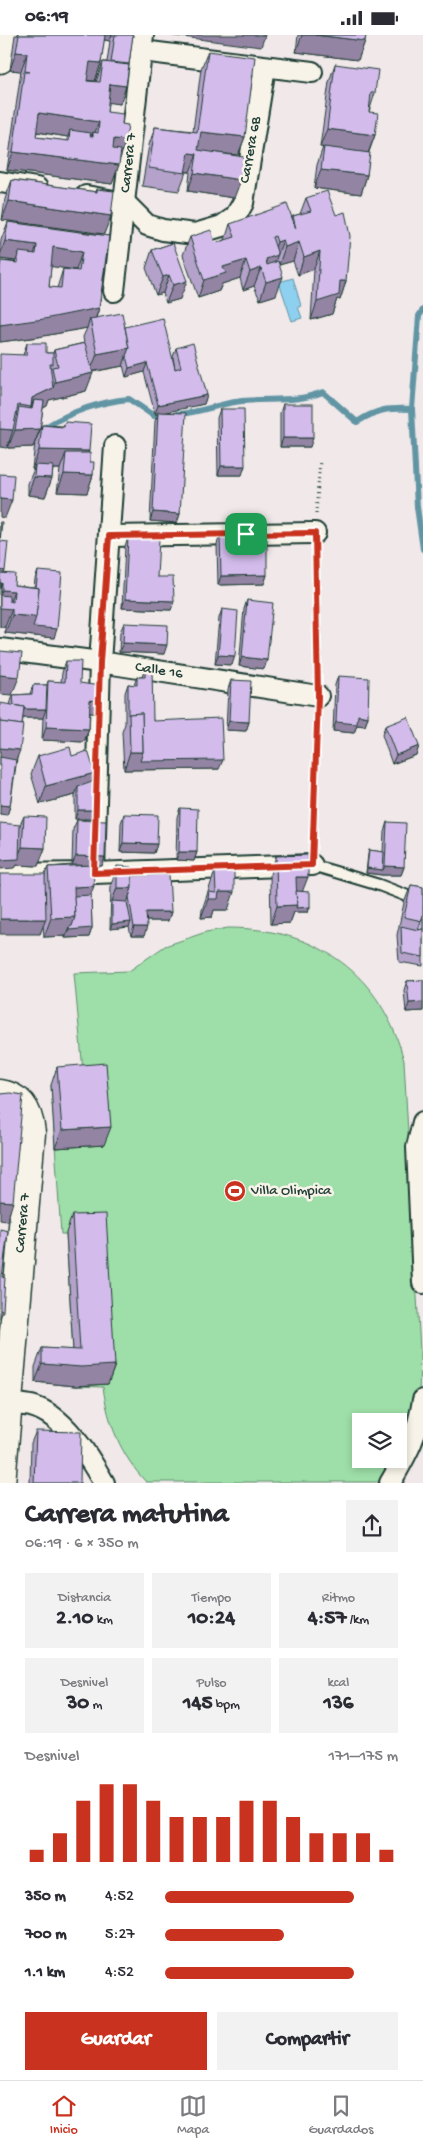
<!DOCTYPE html>
<html lang="es">
<meta charset="utf-8">
<style>
body{margin:0;font-family:"Gochi Hand",sans-serif;background:#f2f2f3;color:#2b2b33;height:100vh;display:flex;flex-direction:column;font-size:19px;white-space:nowrap}
*{box-sizing:border-box;margin:0}
p{font-size:16px;color:#7c7c81}
.icon{flex:none;width:28px;height:28px;fill:none;stroke:currentColor;stroke-width:2;stroke-linecap:round;stroke-linejoin:round}
.map{position:relative;height:1448px;overflow:hidden}
.details{display:flex;flex-direction:column;background:#fff;flex:1}
.details>*{flex:none}
.controls{position:absolute;left:352px;top:1378px;display:grid;gap:10px}
.controls a{display:grid;place-items:center;width:55px;height:55px;border-radius:0px;background:#fff;box-shadow:0 2px 8px #0003;font-size:25px}
.pin{position:absolute;display:grid;place-items:center;width:42px;height:42px;color:#fff;margin:-21px;border-radius:10px;box-shadow:0 2px 8px #0006}
.round{display:grid;place-items:center;flex:none;width:52px;height:52px;border-radius:0px;background:#f2f2f3}
.overview{display:flex;align-items:center;justify-content:space-between;height:85px;padding:0 25px}
h1{font-size:28px;font-weight:700;line-height:38px}
.metrics{display:grid;grid-template-columns:repeat(3,1fr);gap:8px;height:85px;padding:5px 25px}
.metrics div{display:grid;align-content:center;border-radius:0px;background:#f2f2f3;text-align:center}
.metrics b{font-size:21px;font-weight:700}
.metrics small{font-size:14px;font-weight:400}
.metrics p{font-size:14px}
.chart{height:140px;padding:10px 25px}
.chart p{display:flex;justify-content:space-between}
.chart svg{width:100%;height:90px;margin-top:5px;stroke:#c8321e;stroke-width:6}
.cta{display:flex;gap:10px;margin-top:auto;padding:10px 25px}
.cta a{flex:1;height:58px;border-radius:0px;background:#c8321e;color:#fff;font-size:20px;font-weight:700;line-height:58px;text-align:center}
.cta a+a{background:#f2f2f3;color:#2b2b33}
ul{padding:0 25px;list-style:none;font-size:16px}
li{display:grid;grid-template-columns:80px 60px 1fr;align-items:center;height:38px}
li i{height:12px;border-radius:6px;background:#c8321e}
.status{display:flex;justify-content:space-between;align-items:center;height:35px;padding:0 25px;background:#fff;direction:ltr}
.status svg{height:14px;fill:currentColor}
.menu{display:flex;justify-content:space-around;align-items:center;height:70px;border-top:1px solid #e1e1e2;background:#fff;font-size:14px;color:#7c7c81}
.menu a{display:grid;justify-items:center;gap:2px}
.menu .active{color:#c8321e}
.map>svg:first-child{display:block}
</style>
<div class="status"><b>06:19</b><svg viewBox="0 0 49 12"><path d="M0 12V9h3v3zM5 12V6h3v6zM10 12V3h3v9zM15 12V0h3v12zM26 1h20v11H26zM47 4h2v5h-2z"/></svg></div>
<div class="map">
<svg width="423" height="1448" viewBox="0 0 423 1448">
<rect width="100%" height="100%" fill="#f0e8e9"/>
<filter id="ink" filterUnits="userSpaceOnUse"><feTurbulence type="fractalNoise" baseFrequency=".02" numOctaves="2"/><feDisplacementMap in="SourceGraphic" scale="10" xChannelSelector="R" yChannelSelector="G"/><feConvolveMatrix kernelMatrix="1 2 1 2 8 2 1 2 1" color-interpolation-filters="sRGB"/></filter>
<g filter="url(#ink)">
<path fill="#9edea8" stroke="#5e8e6e" d="M228 893C317 893 382 939 404 1026L420 1315 419 1365 399 1419V1386H361V1424H396L378 1447H146C121 1420 108 1389 103 1352L75 1351 66 1199H61L51 1050 84 1047 74 938 129 936 165 911 206 897Z"/>
<path fill="#8ed0ef" stroke="#6295a4" d="M293 243 301 271 298 272 302 283 292 286 279 247Z"/>
<g fill="none" stroke-linecap="round" stroke-linejoin="round">
<g stroke="#6295a4" stroke-width="6">
<path d="M423 275 419 281 412 374 417 472 423 514"/>
<path d="M177 379C200 378 220 368 242 366 272 363 294 368 323 357L357 387C378 374 387 373 412 374"/>
<path d="M47 391C73 376 99 367 129 364L154 381 165 380"/>
</g>
<g stroke="#1f3d34" stroke-width="14">
<path id="lane" d="M312 830 379 850 423 867"/>
</g>
<g stroke="#1f3d34" stroke-width="24">
<g id="street">
<path d="M142 16 312 37"/>
<path d="M0 147 37 153"/>
<path d="M86 161 125 168 147 190 163 195 195 199 222 191 235 182 243 168 265 32"/>
<path d="M114 256 143 0"/>
<path d="M109 501 315 498"/>
<path d="M0 614 100 627 318 661"/>
<path d="M94 838 100 627 115 411"/>
<path d="M0 839 94 838 312 830"/>
<path d="M423 1087 417 1112 423 1248"/>
<path d="M0 1368C10 1369 21 1369 31 1371 63 1379 88 1420 104 1448"/>
<path d="M390 1448C407 1419 418 1399 423 1365"/>
</g>
</g>
<g stroke="#1f3d34" stroke-width="31">
<g id="secondary">
<path d="M0 24 3 0"/>
<path d="M0 1059C22 1062 29 1078 31 1098L1 1448"/>
</g>
</g>
<g stroke="#1f3d34" stroke-width="3" stroke-dasharray="1 4" stroke-linecap="butt">
<path d="M316 479 320 425"/>
<path d="M315 517 317 641"/>
<path d="M313 811 317 680"/>
</g>
<use href="#lane" stroke="#f7f3e8" stroke-width="10"/>
<use href="#street" stroke="#f7f3e8" stroke-width="20"/>
<use href="#secondary" stroke="#f7f3e8" stroke-width="28"/>
</g>
<g fill="#b5a2ca" stroke="#1f3d34" fill-rule="evenodd">
<path d="M15 0H133L120 69 108 67 107 77 122 89 126 105 120 123 112 149 7 135 21 36 10 35ZM104 5 110 6 107 27H103L96 47 95 46 101 28ZM37 97 68 102 66 106 36 102Z"/>
<path d="M298 0H366L365 6 358 25 296 17Z"/>
<path d="M208 16 245 102 238 120 219 118 234 163 188 156 190 137H186L179 156 142 151 149 110 155 92 193 96 201 34Z"/>
<path d="M335 29 375 58 369 77 375 100 369 117 367 140 361 159 314 153 317 130 323 112H320L329 47Z"/>
<path d="M12 145 96 157 97 154 104 199 2 185 5 164Z"/>
<path d="M306 163 346 246 340 265 337 264 332 279 311 285 314 234 298 240 293 226 279 230 276 260 260 265 254 251 243 255 240 243 222 249 219 256 198 263 183 220 190 202 215 208 225 205 230 189 292 183 293 181 300 179Z"/>
<path d="M8 187 109 201 99 273 96 283 125 292 175 334 173 322 176 313 207 360 204 369 165 377 180 479 177 488 150 486 155 386 158 379H155L144 337 126 342 123 330V331L92 337 86 356 49 365 47 371 43 373 40 394 33 412 8 413 10 405 7 413 23 320 27 308 46 318H53L54 315 84 308 83 302 87 293 38 302 0 307V229L1 226 15 227 16 226 0 224V214L1 205ZM51 231 76 235H75L63 234 57 253 49 252Z"/>
<path d="M173 208 180 264 166 268 163 258 156 260 146 233 152 215Z"/>
<path d="M283 369 310 412H280V378Z"/>
<path d="M220 374 242 440H218L217 383Z"/>
<path d="M65 387 89 418 93 440 87 458 57 457 60 434H53L52 443 45 462 28 460V448L34 434H32L35 408 42 390 63 391Z"/>
<path d="M0 487V506L4 538 14 550 34 552 35 544 38 536 54 603 5 598V592H0Z"/>
<path d="M220 500 267 540 264 549 218 550 217 509Z"/>
<path d="M128 502 174 566 171 575 122 573 125 511Z"/>
<path d="M247 565 267 625 264 634 239 631 244 574Z"/>
<path d="M222 574 232 630 215 629 219 583Z"/>
<path d="M124 588 164 619 119 617 120 597Z"/>
<path d="M66 626 80 648 94 678H90L89 694 84 707 42 705 43 683H23L10 771 7 780 10 670 13 660 30 659 33 650H47L48 646 61 647 62 638Z"/>
<path d="M145 632 153 686 219 734 124 735 122 697 125 689V658L128 649 134 650 137 642H142Z"/>
<path d="M338 641 368 682 365 691 357 690 354 698 333 696 335 650Z"/>
<path d="M231 645 249 687 246 696 226 695 228 654Z"/>
<path d="M385 691 419 711 416 720 392 729 382 700Z"/>
<path d="M38 721H72L97 775 94 784H75V760L40 769 31 739Z"/>
<path d="M180 773 197 817 194 826 176 825 177 782Z"/>
<path d="M124 779 157 809 154 818 120 817 121 788Z"/>
<path d="M24 781 45 813 38 831 17 830 15 833 20 790Z"/>
<path d="M77 785 102 831H93L91 860 92 893 89 902 65 903V901L44 902 43 890 40 899 45 839 48 832 72 830 73 794Z"/>
<path d="M387 787 404 832 401 840H382L366 838 368 819 369 815 383 817 384 796Z"/>
<path d="M276 821 303 856 310 872 308 877H294L290 888 271 889 270 839Z"/>
<path d="M117 831 132 841 171 877 168 886H146L144 901H131L129 892 110 894 111 850Z"/>
<path d="M215 836 228 875H214L212 882 201 883 202 875Z"/>
<path d="M411 850 423 852V931L399 927 397 900 404 868Z"/>
<path d="M423 945V976L406 977 404 955 407 946Z"/>
<path d="M57 1032 104 1110 55 1113 51 1050Z"/>
<path d="M72 1180 115 1330 108 1349 75 1351 35 1347V1332L42 1313 73 1315 66 1198Z"/>
<path d="M36 1396 80 1448H30L31 1408Z"/>
</g>
<g fill="#9484a4" stroke="#1f3d34">
<path d="M102 0H112L110 6 100 4Z"/>
<path d="M167 0H265L261 12Z"/>
<path d="M302 0H315L365 6 358 25 296 17Z"/>
<path d="M16 17 27 18 21 36 10 35Z"/>
<path d="M90 27 101 28 95 46 83 45Z"/>
<path d="M110 49 126 51 120 69 104 67Z"/>
<path d="M39 78 99 87 92 105 93 97 90 105 70 95 68 102 32 96Z"/>
<path d="M327 94 375 100 368 118 320 112Z"/>
<path d="M201 97 245 102 238 120 194 116Z"/>
<path d="M114 104 126 105 120 124 108 122Z"/>
<path d="M13 117 119 130 112 149 7 135Z"/>
<path d="M189 118 197 119 190 137 182 136Z"/>
<path d="M321 135 367 140 361 159 314 153Z"/>
<path d="M194 138 241 145 234 163 188 156Z"/>
<path d="M9 166 111 181 104 199 2 185Z"/>
<path d="M283 205 271 238 262 235 266 224 272 222 277 207Z"/>
<path d="M5 206 37 210 31 228 19 217 16 226 0 224V220Z"/>
<path d="M299 207 293 226 279 230 285 212Z"/>
<path d="M53 212 82 217 76 235 47 231Z"/>
<path d="M320 216 314 234 298 240 304 222Z"/>
<path d="M246 225 240 243 222 249 219 256 198 263 204 245 223 232Z"/>
<path d="M261 233 254 251 243 255 250 237Z"/>
<path d="M169 240 163 258 156 260 163 242Z"/>
<path d="M283 242 276 260 260 265 266 247Z"/>
<path d="M187 246 180 264 166 268 173 250Z"/>
<path d="M340 246H346L340 265 337 264 332 279 311 285 317 267Z"/>
<path d="M99 273 93 291 90 284 87 293 38 302 0 307V290Z"/>
<path d="M129 313 123 331 90 337 97 319Z"/>
<path d="M147 328 144 337 126 342 129 333Z"/>
<path d="M93 338 86 356 49 365 47 371 31 379 34 365 28 380 31 372 32 363 53 353 55 347Z"/>
<path d="M207 360 204 369 158 379V377V379H155L158 370Z"/>
<path d="M0 394 13 395 7 413 0 412Z"/>
<path d="M40 394 33 412 8 413 15 395Z"/>
<path d="M283 403H313L310 412H280Z"/>
<path d="M39 415 89 416 83 434 66 418 60 434H35V430L34 434H32Z"/>
<path d="M221 431H245L242 440H218Z"/>
<path d="M64 439 93 440 87 458 57 457Z"/>
<path d="M34 442 52 443 45 462 28 460Z"/>
<path d="M0 464 12 465 5 483 0 482Z"/>
<path d="M153 477 180 479 177 488 150 486Z"/>
<path d="M0 535 5 536 1 548H2L0 554Z"/>
<path d="M267 540 264 549 218 550 221 541Z"/>
<path d="M2 555 14 556 7 573 12 574 5 592H0V560Z"/>
<path d="M125 564 174 566 171 575 122 573Z"/>
<path d="M12 580 36 582 57 594 54 603 5 598Z"/>
<path d="M123 608 167 610 164 619 119 617Z"/>
<path d="M218 620 235 621 232 630 215 629Z"/>
<path d="M242 622 267 625 264 634 239 631Z"/>
<path d="M0 640 19 642 12 660 0 659Z"/>
<path d="M90 665 99 666 94 678H86Z"/>
<path d="M14 674H46L43 683H11Z"/>
<path d="M358 680 368 682 365 691 357 690 354 698 333 696 336 687Z"/>
<path d="M229 686 249 687 246 696 226 695Z"/>
<path d="M46 692 89 694 84 707 42 705Z"/>
<path d="M419 711 416 720 392 729 396 720Z"/>
<path d="M0 713 20 715 13 734 0 732Z"/>
<path d="M130 717H143L223 725 219 734 124 735Z"/>
<path d="M95 738 88 756 78 752 75 760 40 769 46 751Z"/>
<path d="M0 770 10 771 7 780 0 779Z"/>
<path d="M78 775H97L94 784H75Z"/>
<path d="M123 808 157 809 154 818 120 817Z"/>
<path d="M22 812 45 813 38 831 17 830 15 833 0 834V825L17 824Z"/>
<path d="M179 817H197L194 826 176 825Z"/>
<path d="M76 821 105 822 102 831 72 830Z"/>
<path d="M385 831 404 832 401 840H382L366 838 367 833 383 835Z"/>
<path d="M296 842H308L301 860H291Z"/>
<path d="M94 851 87 869 71 870 74 852Z"/>
<path d="M117 853H132L126 871 112 866Z"/>
<path d="M219 857H234L228 875H214L212 882 201 883 208 864Z"/>
<path d="M297 870 310 872 308 877H294L290 888 271 889 277 871Z"/>
<path d="M146 877H171L168 886H142Z"/>
<path d="M75 882 92 893 89 902 65 903 69 895V892L65 901 44 902 51 883Z"/>
<path d="M0 884H46L40 899H0Z"/>
<path d="M131 887 129 892 110 894 112 889Z"/>
<path d="M134 892H147L144 901H131Z"/>
<path d="M423 967V976L406 977 409 968Z"/>
<path d="M111 1092 104 1110 55 1113 62 1095Z"/>
<path d="M0 1166 13 1167 7 1186 0 1185Z"/>
<path d="M0 1275 3 1276 0 1283Z"/>
<path d="M42 1329 115 1330 108 1349 75 1351 35 1347Z"/>
</g>
<g fill="#d3bceb" stroke="#1f3d34" fill-rule="evenodd">
<path d="M19 0H105L101 28 90 27 87 46 100 47 103 27 129 30 126 51 110 49 107 77 123 79 122 89 128 90 126 105 114 104 113 114 121 115 119 130 13 117 24 37H30L25 36 27 18 16 17ZM39 78 99 87 98 98 93 97V102L90 101 91 98 70 95 69 106 36 102Z"/>
<path d="M115 0H133L129 29 111 27Z"/>
<path d="M315 0H366L365 6Z"/>
<path d="M208 16 255 22 245 102 201 97 198 115 244 122 241 145 194 138 197 119 189 118 185 138 149 133 155 92 197 97Z"/>
<path d="M335 29 378 35 375 58H371L369 77 378 78 375 100 327 94Z"/>
<path d="M324 112 370 118 367 140 321 135Z"/>
<path d="M12 145 97 157V154L114 156 111 181 9 166Z"/>
<path d="M327 156 336 180 345 177 350 201 346 246H340L339 260 317 267 320 216 304 222 299 207 285 212 283 205 277 207 275 201 272 202 278 220 266 224 267 230 278 226 283 242 266 247 261 233 250 237 246 225 223 232 226 238 204 245 190 202 211 195 215 208 235 202 230 189 287 169 296 194 293 181 311 176 306 163Z"/>
<path d="M8 187 109 201 99 273 44 284 0 290V233L1 226 18 228 19 217 36 219 37 210 5 206ZM53 212 82 217 79 236 63 234 61 253 49 252Z"/>
<path d="M173 208 187 246 173 250 169 240 163 242 152 215Z"/>
<path d="M122 278 129 313 97 319 90 284Z"/>
<path d="M163 283 175 334 181 332 176 313 193 308 207 360 158 370 147 328 129 333 126 321 129 313 125 292Z"/>
<path d="M27 308H46V318H53V329H50L53 353 32 363 31 372 18 370 13 395 0 394V319L26 320Z"/>
<path d="M85 308 93 338 55 347 52 332 58 331 54 315Z"/>
<path d="M34 365 44 366 40 394 15 395 19 372 32 374Z"/>
<rect x="283" y="369" width="30" height="34"/>
<path d="M220 374H244L245 431H221Z"/>
<path d="M158 377 186 378 180 479 153 477Z"/>
<path d="M65 387 91 389 89 416 39 415 42 390 64 392Z"/>
<path d="M66 418H90V427H94L93 440 64 439Z"/>
<path d="M35 430 53 431 52 443 34 442Z"/>
<path d="M0 439 14 440 12 465 0 464Z"/>
<path d="M0 487H2L0 506 8 507 5 536 0 535Z"/>
<path d="M220 500H267V540L221 541Z"/>
<path d="M128 502 159 504 157 542H173L174 566 125 564Z"/>
<path d="M38 536 62 538 57 594 33 592 36 582 39 553 36 552Z"/>
<path d="M0 538 15 539 14 550 39 553 36 582 12 580V574L0 573V560L9 561V566L13 567 14 556 2 555V548H0Z"/>
<path d="M247 565 273 568 267 625 242 622Z"/>
<path d="M222 574 238 576 235 621 218 620Z"/>
<path d="M124 588 168 590 167 610 123 608Z"/>
<path d="M0 616 22 618 19 642 0 640Z"/>
<path d="M66 626H81L80 648 100 651 99 666 90 665 89 694 46 692 48 646 65 647Z"/>
<path d="M145 632H152L153 686 221 683 223 725 140 726 143 717 142 678 129 679 128 680V649L137 650V642H145Z"/>
<path d="M338 641 369 643 368 682 358 680 357 689 336 687Z"/>
<path d="M231 645 251 646 249 687 229 686Z"/>
<path d="M33 650H47L46 674H24V672L14 670 13 660 32 659Z"/>
<path d="M0 668 24 672 22 690 0 687Z"/>
<path d="M142 678 143 717H130L129 679Z"/>
<path d="M408 682 419 711 396 720 385 691Z"/>
<path d="M0 687 23 690 20 715 0 713Z"/>
<path d="M70 712 72 721 88 716 95 738 46 751 38 721Z"/>
<path d="M0 722 16 725 10 771 0 770Z"/>
<path d="M94 735H96L97 775H78V752L92 747 95 738Z"/>
<path d="M180 773 198 774 197 817H179Z"/>
<path d="M124 779 158 780 157 809 123 808Z"/>
<path d="M24 781 46 782 45 813 22 812Z"/>
<path d="M77 785 106 786 105 822 76 821Z"/>
<path d="M387 787 406 788 404 832 385 831Z"/>
<path d="M0 788 20 790 19 824 0 825Z"/>
<path d="M369 815 384 817 383 835 367 833Z"/>
<path d="M308 820V842H296L297 870 277 871 276 821Z"/>
<path d="M93 830 94 851 74 852 75 882 51 883 48 832Z"/>
<path d="M117 831 132 832V853H117Z"/>
<path d="M215 836H234V857H219L218 864H208L209 857 216 858Z"/>
<path d="M0 839H45L46 884H0Z"/>
<path d="M169 839 171 877H146L147 892H134L129 862 132 853V841Z"/>
<path d="M411 850 423 852V879L422 886 404 882Z"/>
<path d="M296 856 310 857V872L296 873 297 870Z"/>
<path d="M91 860 92 893 69 895V892L72 891 75 882 74 861Z"/>
<path d="M112 866 127 867 131 887 112 889Z"/>
<path d="M422 883H423V894L418 895Z"/>
<path d="M401 891 418 895 423 894V922L402 918Z"/>
<path d="M423 945V967L409 968 407 946Z"/>
<path d="M106 1028 111 1092 62 1095 57 1032Z"/>
<path d="M10 1058 23 1060 13 1167 0 1166V1059Z"/>
<path d="M106 1179 115 1330 81 1332 42 1329V1313L80 1315 72 1180Z"/>
<path d="M0 1194 8 1196 2 1242 5 1243 3 1276 0 1275Z"/>
<path d="M36 1396 81 1397 80 1448H34Z"/>
</g>
</g>
<g fill="none" stroke-linecap="round" stroke-linejoin="round" filter="url(#ink)">
<g stroke="#fff" stroke-width="10">
<path id="route" d="M315 498 318 662 312 830 94 838 100 627 109 501Z"/>
</g>
<use href="#route" stroke="#c8321e" stroke-width="6"/>
</g>
<defs>
<g id="stadium-disc" transform="scale(1.125)"><circle r="9.5" fill="#c8321e" stroke="#f7f3e8"/><path d="M0-5a6.5 5 0 1 0 0 10a6.5 5 0 1 0 0-10ZM-3.5-1.8h7v3.6h-7Z" fill="#fff"/></g>
</defs>
<g fill-rule="evenodd">
<use href="#stadium-disc" x="235" y="1156"/>
</g>
<g text-anchor="middle" dominant-baseline="central" stroke-width="5" stroke-linejoin="round" paint-order="stroke">
<g font-size="15" fill="#1f3d34" stroke="#f7f3e8">
<text transform="translate(251 115) rotate(-80)">Carrera 6B</text>
<text transform="translate(129 128) rotate(-84)">Carrera 7</text>
<text transform="translate(159 636) rotate(9)">Calle 16</text>
<text transform="translate(23 1188) rotate(-85)">Carrera 7</text>
</g>
<g font-size="15" fill="#1f3d34" stroke="#f7f3e8" text-anchor="start">
<text x="251" y="1156">Villa Olimpica</text>
</g>
</g>
</svg>
<div class="controls">
<a><svg class="icon" aria-label="layers" viewBox="0 0 24 24"><path d="M12 4l9 5-9 5-9-5zM3 14l9 5 9-5"/></svg></a>
</div>
<div class="pin" style="left:246px;top:499px;background:#1e9e55"><svg class="icon" aria-label="arrive" viewBox="0 0 24 24"><path d="M6 21V4h12l-3 4 3 4H6"/></svg></div>
</div>
<section class="details">
<div class="overview"><div><h1>Carrera matutina</h1><p>06:19 · 6 × 350 m</p></div><a class="round"><svg class="icon" aria-label="share" viewBox="0 0 24 24"><path d="M12 15V3M7 8l5-5 5 5M5 13v7h14v-7"/></svg></a></div>
<div class="metrics">
<div><p>Distancia</p><b>2.10<small> km</small></b></div>
<div><p>Tiempo</p><b>10:24</b></div>
<div><p>Ritmo</p><b>4:57<small> /km</small></b></div>
</div>
<div class="metrics">
<div><p>Desnivel</p><b>30<small> m</small></b></div>
<div><p>Pulso</p><b>145<small> bpm</small></b></div>
<div><p>kcal</p><b>136</b></div>
</div>
<div class="chart"><p><span>Desnivel</span>171–175 m</p>
<svg viewBox="0 0 160 44" preserveAspectRatio="none"><path d="M5 44V38M15 44V30M25 44V14M35 44V6M45 44V6M55 44V14M65 44V22M75 44V22M85 44V22M95 44V14M105 44V14M115 44V22M125 44V30M135 44V30M145 44V30M155 44V38"/></svg>
</div>
<ul>
<li><b>350 m</b>4:52<i style="width:81%"></i></li>
<li><b>700 m</b>5:27<i style="width:51%"></i></li>
<li><b>1.1 km</b>4:52<i style="width:81%"></i></li>
</ul>
<div class="cta"><a>Guardar</a><a>Compartir</a></div>
</section>
<nav class="menu">
<a class="active"><svg class="icon" aria-label="home" viewBox="0 0 24 24"><path d="M3 11l9-7 9 7M6 9v11h12V9"/></svg>Inicio</a>
<a><svg class="icon" aria-label="map" viewBox="0 0 24 24"><path d="M3 6l6-2 6 2 6-2v14l-6 2-6-2-6 2zM9 4v14M15 6v14"/></svg>Mapa</a>
<a><svg class="icon" aria-label="saved" viewBox="0 0 24 24"><path d="M7 4h10v16l-5-4-5 4z"/></svg>Guardados</a>
</nav>
